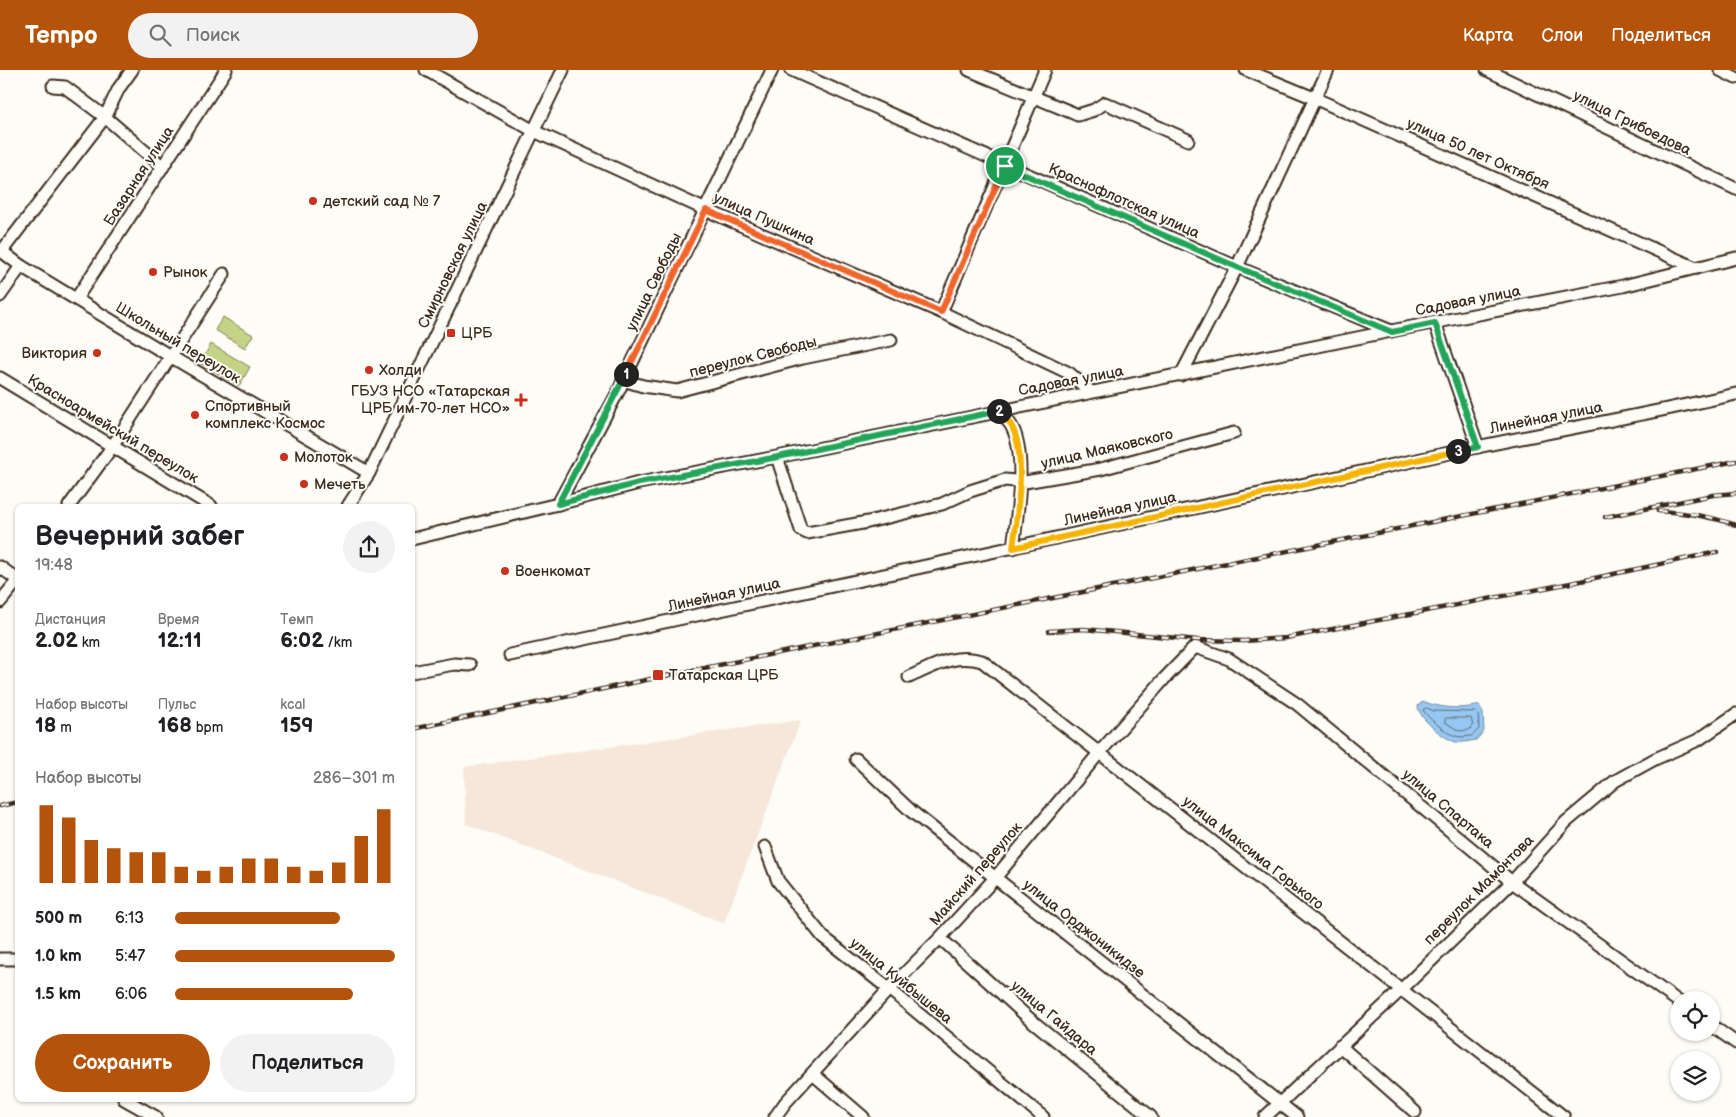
<!DOCTYPE html>
<html lang="ru">
<meta charset="utf-8">
<style>
body{margin:0;font-family:"Balsamiq Sans",sans-serif;background:#f2f2f2;color:#202124;height:100vh;display:flex;flex-direction:column;font-size:19px;white-space:nowrap}
*{box-sizing:border-box;margin:0}
p{font-size:16px;color:#757577}
.icon{flex:none;width:28px;height:28px;fill:none;stroke:currentColor;stroke-width:2;stroke-linecap:round;stroke-linejoin:round}
.map{position:relative;flex:1;overflow:hidden}
.drawer{position:absolute;left:15px;top:434px;width:400px;height:598px;display:flex;flex-direction:column;background:#fff;border-radius:8px;box-shadow:0 1px 4px #0004}
.drawer>*{flex:none}
.buttons{position:absolute;left:1670px;top:921px;display:grid;gap:10px}
.buttons a{display:grid;place-items:center;width:50px;height:50px;border-radius:50%;background:#fff;box-shadow:0 1px 4px #0004;font-size:25px}
.pin{position:absolute;display:grid;place-items:center;width:42px;height:42px;color:#fff;margin:-21px;border:2px solid #fff;border-radius:50%;box-shadow:0 1px 5px #0007}
.km{position:absolute;width:25px;height:25px;margin:-12px;border-radius:50%;background:#222;color:#fff;font-size:14px;line-height:25px;text-align:center}
.round{display:grid;place-items:center;flex:none;width:52px;height:52px;border-radius:26px;background:#f2f2f2}
.summary{display:flex;align-items:center;justify-content:space-between;height:85px;padding:0 20px}
h1{font-size:28px;font-weight:700;line-height:38px}
.stats{display:grid;grid-template-columns:repeat(3,1fr);gap:8px;height:85px;padding:5px 20px}
.stats div{display:grid;align-content:center}
.stats b{font-size:21px;font-weight:700}
.stats small{font-size:14px;font-weight:400}
.stats p{font-size:14px}
.chart{height:140px;padding:10px 20px}
.chart p{display:flex;justify-content:space-between}
.chart svg{width:100%;height:90px;margin-top:5px;stroke:#b45309;stroke-width:6}
.button{display:flex;gap:10px;margin-top:auto;padding:10px 20px}
.button a{flex:1;height:58px;border-radius:30px;background:#b45309;color:#fff;font-size:20px;font-weight:700;line-height:58px;text-align:center}
.button a+a{background:#f2f2f2;color:#202124}
ul{padding:0 20px;list-style:none;font-size:16px}
li{display:grid;grid-template-columns:80px 60px 1fr;align-items:center;height:38px}
li i{height:12px;border-radius:6px;background:#b45309}
header{display:flex;align-items:center;gap:30px;box-sizing:border-box;height:70px;padding:0 25px;background:#b45309;color:#fff}
header strong{font-size:24px}
nav{display:flex;gap:28px;margin-inline-start:auto;font-size:18px}
.search{width:350px;height:45px;background:#f2f2f2;display:flex;align-items:center;gap:12px;box-sizing:border-box;padding:0 18px;border-radius:28px;color:#757577;font-size:19px}
.map>svg:first-child{display:block}
</style>
<header>
<strong>Tempo</strong>
<div class="search"><svg class="icon" aria-label="search" viewBox="0 0 24 24"><circle cx="10" cy="10" r="6"/><path d="M15 15l6 6"/></svg>Поиск</div>
<nav><a>Карта</a><a>Слои</a><a>Поделиться</a></nav>
</header>
<div class="map">
<svg width="1736" height="1047" viewBox="0 0 1736 1047">
<rect width="100%" height="100%" fill="#fdfcf7"/>
<filter id="ink" filterUnits="userSpaceOnUse"><feTurbulence type="fractalNoise" baseFrequency=".02" numOctaves="2"/><feDisplacementMap in="SourceGraphic" scale="10" xChannelSelector="R" yChannelSelector="G"/><feConvolveMatrix kernelMatrix="1 2 1 2 8 2 1 2 1" color-interpolation-filters="sRGB"/></filter>
<g filter="url(#ink)">
<path fill="#f7e7db" d="M801 650 724 853 466 754 464 697Z"/>
<g fill="#c5d387" stroke="#807e52">
<path d="M223 247 253 265 245 278 215 260Z"/>
<path d="M211 274 250 297 239 316 200 293Z"/>
</g>
<path fill="#96c7f2" stroke="#72889d" d="M1425 632C1440 638 1463 640 1479 635L1483 642 1484 661 1476 670C1470 671 1462 673 1456 672 1444 669 1418 648 1418 636L1421 633Z"/>
<g fill="none" stroke-linecap="round" stroke-linejoin="round">
<g stroke="#5f6973" stroke-width="1">
<path d="M1427 638 1434 641 1476 642 1478 644 1479 659 1472 666C1467 666 1461 668 1456 666 1448 664 1427 648 1423 640Z"/>
<path d="M1447 648H1471L1473 656 1469 660 1459 661 1445 652V649Z"/>
</g>
<g stroke="#3b2a1e" stroke-width="15">
<g id="minor">
<path d="M426 0 534 61 706 140 941 242 1069 303 1091 322"/>
<path d="M791 0 1237 197 1391 261"/>
<path d="M969 0 1078 45 1094 40 1105 33 1188 70"/>
<path d="M1246 0 1314 28 1696 198"/>
<path d="M1487 0 1736 119"/>
<path d="M1720 0 1736 8"/>
<path d="M53 16 65 17 105 47 163 97"/>
<path d="M0 180 21 196 170 286 369 403"/>
<path d="M2 181 105 47 119 18 132 0"/>
<path d="M0 226 21 196"/>
<path d="M76 229 226 0"/>
<path d="M941 242 1045 0"/>
<path d="M1435 253 1478 377"/>
<path d="M1181 305 1237 197 1328 0"/>
<path d="M0 308 211 436"/>
<path d="M623 310 643 316 677 321 803 288 891 270"/>
<path d="M999 341C1003 346 1009 351 1012 357 1027 385 1017 445 1013 478"/>
<path d="M777 387 801 460 807 463 868 452 942 434 970 421 1005 410 1025 412 1101 399 1234 363"/>
<path d="M558 434 619 320 772 0"/>
<path d="M69 436 112 377 224 204"/>
<path d="M348 436 369 403 563 0"/>
<path d="M412 469 558 434 639 413 777 387 1391 261 1623 216 1736 188"/>
<path d="M0 497 18 510"/>
<path d="M0 532 18 510"/>
<path d="M510 585C833 518 1154 445 1477 377 1563 359 1650 344 1736 324"/>
<path d="M412 602 454 594 470 595"/>
<path d="M909 607C935 596 953 583 982 591L1564 1047"/>
<path d="M856 689 911 741 1297 1047"/>
<path d="M765 777 778 811 823 867 889 919 1043 1047"/>
<path d="M940 868 1031 950 1151 1047"/>
<path d="M0 889H18"/>
<path d="M1711 955 1736 973"/>
<path d="M1340 976 1415 1042"/>
<path d="M813 1004 863 1047"/>
<path d="M124 1029 156 1047"/>
<path d="M775 1047 785 1033 889 919 940 868 995 808 1100 682 1164 609 1195 577 1229 589 1297 634 1512 812 1679 932"/>
<path d="M1265 1047 1402 919 1512 812 1566 752 1615 711 1655 689 1698 670 1736 644"/>
</g>
</g>
<use href="#minor" stroke="#fdfcf7" stroke-width="11"/>
<g stroke="#3b2a1e" stroke-width="4.5">
<g id="rail">
<path d="M1658 441C1686 442 1709 446 1736 455"/>
<path d="M1605 447 1713 425 1736 423"/>
<path d="M1049 561 1084 559 1198 570 1244 571 1286 568 1576 512 1717 482"/>
<path d="M412 659 689 601 1736 391"/>
<path d="M0 736 18 732"/>
</g>
</g>
<use href="#rail" stroke="#fdfcf7" stroke-width="2.5" stroke-dasharray="8" stroke-linecap="butt"/>
</g>
</g>
<g fill="none" stroke-linecap="round" stroke-linejoin="round" filter="url(#ink)">
<g stroke="#fff" stroke-width="10">
<path id="split-1" d="M626 304 706 140 941 242 1005 96"/>
</g>
<g stroke="#fff" stroke-width="10">
<path id="split-2" d="M626 304 558 434 639 413 778 387 999 341"/>
</g>
<g stroke="#fff" stroke-width="10">
<path id="split-3" d="M999 341C1003 346 1009 351 1012 357 1027 385 1017 446 1013 478L1458 381"/>
</g>
<g stroke="#fff" stroke-width="10">
<path id="split-4" d="M1005 96 1237 197 1392 262 1435 253 1478 377 1458 381"/>
</g>
<use href="#split-1" stroke="#f0652b" stroke-width="6"/>
<use href="#split-2" stroke="#22a559" stroke-width="6"/>
<use href="#split-3" stroke="#f5b400" stroke-width="6"/>
<use href="#split-4" stroke="#22a559" stroke-width="6"/>
</g>
<g fill="#c8321e" stroke="#fdfcf7" stroke-width="2">
<circle cx="313" cy="131" r="5"/>
<circle cx="153" cy="202" r="5"/>
<rect x="446" y="258" width="10" height="10" rx="2.5"/>
<circle cx="97" cy="283" r="5"/>
<circle cx="369" cy="300" r="5"/>
<path d="M518.5 322.5h5v5h5v5h-5v5h-5v-5h-5v-5h5z"/>
<circle cx="195" cy="345" r="5"/>
<circle cx="284" cy="387" r="5"/>
<circle cx="304" cy="414" r="5"/>
<circle cx="505" cy="501" r="5"/>
<rect x="652" y="599" width="12" height="12" rx="2.5"/>
</g>
<g text-anchor="middle" dominant-baseline="central" stroke-width="4" stroke-linejoin="round" paint-order="stroke">
<g font-size="15" fill="#3b2a1e" stroke="#fdfcf7">
<text transform="translate(1632 53) rotate(26)">улица Грибоедова</text>
<text transform="translate(1478 84) rotate(24)">улица 50 лет Октября</text>
<text transform="translate(139 106) rotate(-57)">Базарная улица</text>
<text transform="translate(1124 131) rotate(24)">Краснофлотская улица</text>
<text transform="translate(764 149) rotate(24)">улица Пушкина</text>
<text transform="translate(453 195) rotate(-64)">Смирновская улица</text>
<text transform="translate(654 212) rotate(-64)">улица Свободы</text>
<text transform="translate(1468 231) rotate(-11)">Садовая улица</text>
<text transform="translate(178 273) rotate(31)">Школьный переулок</text>
<text transform="translate(753 287) rotate(-14)">переулок Свободы</text>
<text transform="translate(1071 311) rotate(-11)">Садовая улица</text>
<text transform="translate(1546 348) rotate(-11)">Линейная улица</text>
<text transform="translate(113 359) rotate(31)">Красноармейский переулок</text>
<text transform="translate(1107 379) rotate(-13)">улица Маяковского</text>
<text transform="translate(1120 439) rotate(-12)">Линейная улица</text>
<text transform="translate(724 525) rotate(-12)">Линейная улица</text>
<text transform="translate(1448 739) rotate(40)">улица Спартака</text>
<text transform="translate(1253 783) rotate(38)">улица Максима Горького</text>
<text transform="translate(976 804) rotate(-49)">Майский переулок</text>
<text transform="translate(1479 820) rotate(-45)">переулок Мамонтова</text>
<text transform="translate(1084 859) rotate(38)">улица Орджоникидзе</text>
<text transform="translate(901 911) rotate(39)">улица Куйбышева</text>
<text transform="translate(1054 948) rotate(40)">улица Гайдара</text>
</g>
<g font-size="15" fill="#3b2a1e" stroke="#fdfcf7" text-anchor="start">
<text x="323" y="131">детский сад № 7</text>
<text x="163" y="202">Рынок</text>
<text x="461" y="263">ЦРБ</text>
<text x="87" y="283" text-anchor="end">Виктория</text>
<text x="379" y="300">Холди</text>
<text x="510" y="321" text-anchor="end">ГБУЗ НСО «Татарская<tspan x="510" dy="17">ЦРБ им-70-лет НСО»</tspan></text>
<text x="205" y="336">Спортивный<tspan x="205" dy="17">комплекс Космос</tspan></text>
<text x="294" y="387">Молоток</text>
<text x="314" y="414">Мечеть</text>
<text x="515" y="501">Военкомат</text>
<text x="669" y="605">Татарская ЦРБ</text>
</g>
</g>
</svg>
<div class="buttons">
<a><svg class="icon" aria-label="locate" viewBox="0 0 24 24"><circle cx="12" cy="12" r="6"/><path d="M12 2v4M12 18v4M2 12h4M18 12h4"/></svg></a>
<a><svg class="icon" aria-label="layers" viewBox="0 0 24 24"><path d="M12 4l9 5-9 5-9-5zM3 14l9 5 9-5"/></svg></a>
</div>
<div class="pin" style="left:1005px;top:96px;background:#1e9e55"><svg class="icon" aria-label="arrive" viewBox="0 0 24 24"><path d="M6 21V4h12l-3 4 3 4H6"/></svg></div>
<b class="km" style="left:626px;top:304px">1</b>
<b class="km" style="left:999px;top:341px">2</b>
<b class="km" style="left:1458px;top:381px">3</b>
<section class="drawer">
<div class="summary"><div><h1>Вечерний забег</h1><p>19:48</p></div><a class="round"><svg class="icon" aria-label="share" viewBox="0 0 24 24"><path d="M12 15V3M7 8l5-5 5 5M5 13v7h14v-7"/></svg></a></div>
<div class="stats">
<div><p>Дистанция</p><b>2.02<small> km</small></b></div>
<div><p>Время</p><b>12:11</b></div>
<div><p>Темп</p><b>6:02<small> /km</small></b></div>
</div>
<div class="stats">
<div><p>Набор высоты</p><b>18<small> m</small></b></div>
<div><p>Пульс</p><b>168<small> bpm</small></b></div>
<div><p>kcal</p><b>159</b></div>
</div>
<div class="chart"><p><span>Набор высоты</span>286–301 m</p>
<svg viewBox="0 0 160 44" preserveAspectRatio="none"><path d="M5 44V6M15 44V12M25 44V23M35 44V27M45 44V29M55 44V29M65 44V36M75 44V38M85 44V36M95 44V32M105 44V32M115 44V36M125 44V38M135 44V34M145 44V21M155 44V8"/></svg>
</div>
<ul>
<li><b>500 m</b>6:13<i style="width:75%"></i></li>
<li><b>1.0 km</b>5:47<i style="width:100%"></i></li>
<li><b>1.5 km</b>6:06<i style="width:81%"></i></li>
</ul>
<div class="button"><a>Сохранить</a><a>Поделиться</a></div>
</section>
</div>
